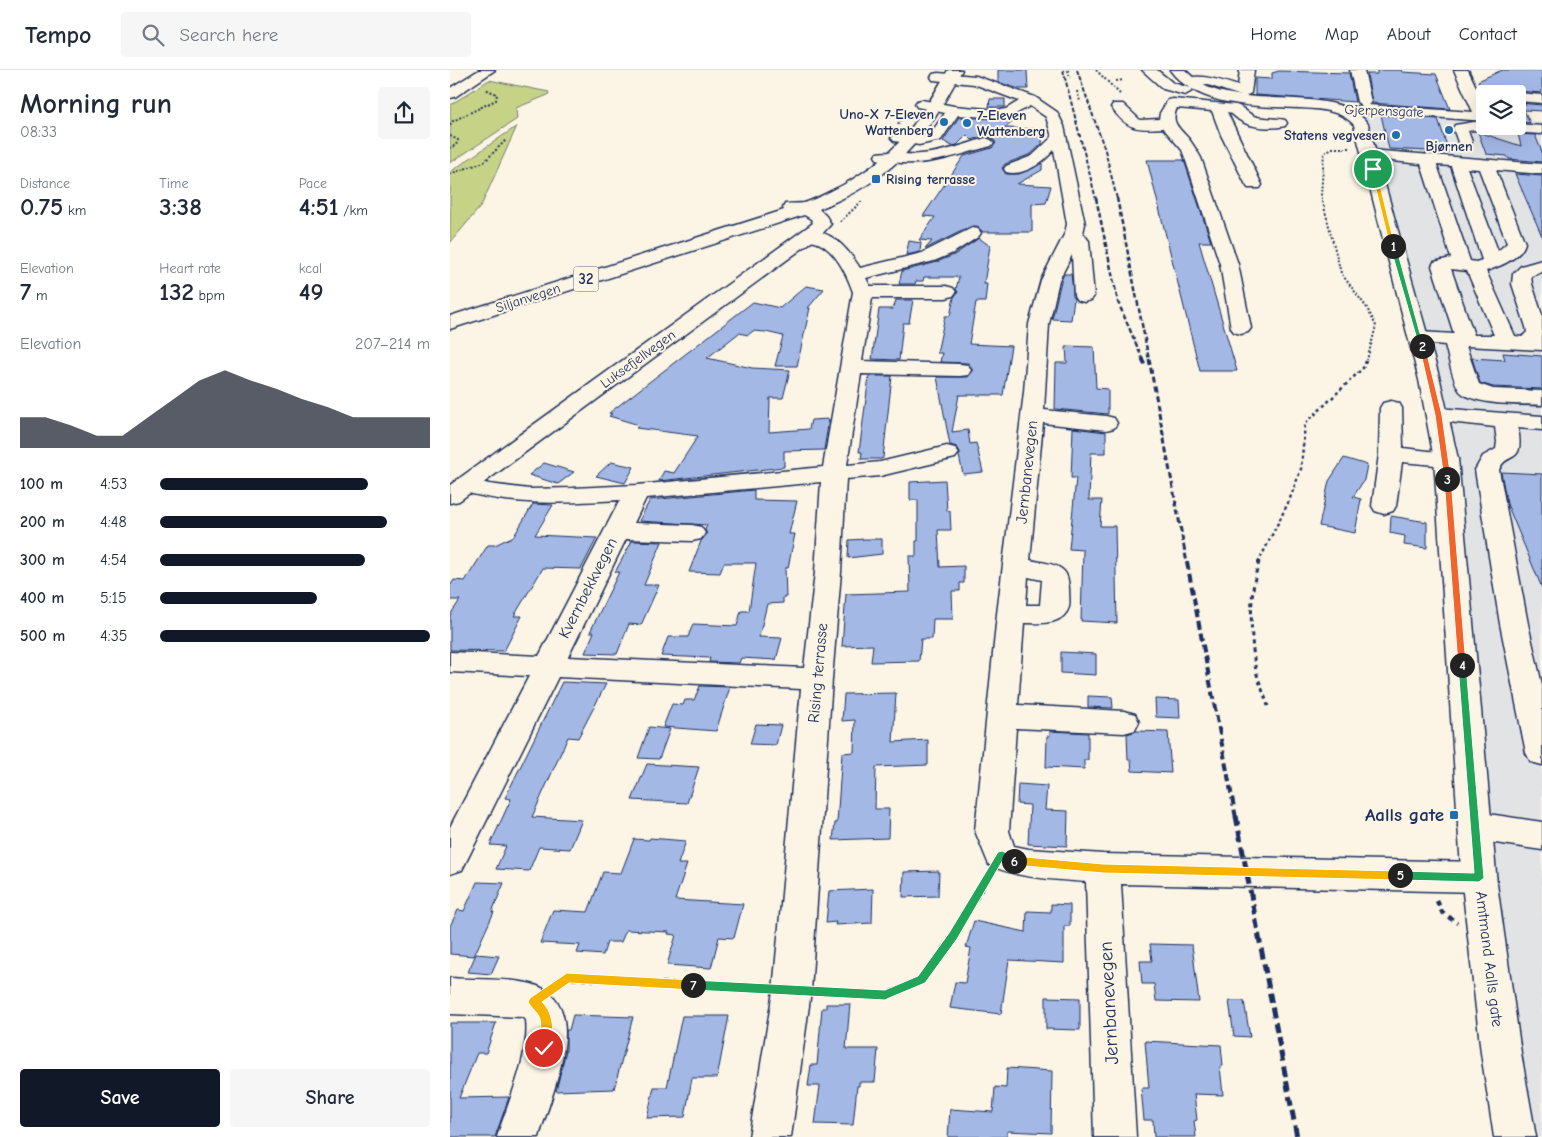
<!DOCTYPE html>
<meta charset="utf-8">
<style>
body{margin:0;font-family:"Comic Neue",sans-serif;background:#f6f6f7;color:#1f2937;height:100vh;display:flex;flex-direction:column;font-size:19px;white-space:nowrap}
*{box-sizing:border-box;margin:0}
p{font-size:16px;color:#747a83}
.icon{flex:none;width:28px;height:28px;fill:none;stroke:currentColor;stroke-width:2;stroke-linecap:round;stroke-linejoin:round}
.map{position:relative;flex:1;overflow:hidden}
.sheet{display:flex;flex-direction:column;background:#fff;width:450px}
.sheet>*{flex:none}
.fabs{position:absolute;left:1026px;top:15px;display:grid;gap:10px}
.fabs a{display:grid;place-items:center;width:50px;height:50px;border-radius:5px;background:#fff;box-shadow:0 5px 20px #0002;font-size:25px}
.pin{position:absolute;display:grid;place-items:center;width:42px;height:42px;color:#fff;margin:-21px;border:2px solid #fff;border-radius:50%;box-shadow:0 1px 5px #0007}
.km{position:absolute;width:25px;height:25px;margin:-12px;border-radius:50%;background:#222;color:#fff;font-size:14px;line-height:25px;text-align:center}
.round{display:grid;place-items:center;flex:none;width:52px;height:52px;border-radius:5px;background:#f6f6f7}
.overview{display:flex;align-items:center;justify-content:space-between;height:85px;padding:0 20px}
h1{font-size:28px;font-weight:700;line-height:38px}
.figures{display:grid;grid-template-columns:repeat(3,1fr);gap:8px;height:85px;padding:5px 20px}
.figures div{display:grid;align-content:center}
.figures b{font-size:25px;font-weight:700}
.figures small{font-size:14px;font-weight:400}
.figures p{font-size:14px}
.chart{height:140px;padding:10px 20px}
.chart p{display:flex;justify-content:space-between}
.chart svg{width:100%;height:90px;margin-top:5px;fill:#111827;opacity:.7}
.button{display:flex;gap:10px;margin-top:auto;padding:10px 20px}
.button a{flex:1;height:58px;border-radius:5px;background:#111827;color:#fff;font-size:20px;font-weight:700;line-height:58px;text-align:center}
.button a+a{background:#f6f6f7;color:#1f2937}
ul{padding:0 20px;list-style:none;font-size:16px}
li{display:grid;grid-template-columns:80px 60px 1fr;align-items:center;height:38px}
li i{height:12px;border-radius:6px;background:#111827}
header{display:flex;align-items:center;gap:30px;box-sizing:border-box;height:70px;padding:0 25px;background:#fff;border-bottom:1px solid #e0e1e3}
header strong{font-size:24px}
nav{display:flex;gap:28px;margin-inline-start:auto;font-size:18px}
.search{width:350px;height:45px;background:#f6f6f7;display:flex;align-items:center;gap:12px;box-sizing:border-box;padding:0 18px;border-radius:5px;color:#747a83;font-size:19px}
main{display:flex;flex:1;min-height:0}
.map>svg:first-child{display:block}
</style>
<header>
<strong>Tempo</strong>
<div class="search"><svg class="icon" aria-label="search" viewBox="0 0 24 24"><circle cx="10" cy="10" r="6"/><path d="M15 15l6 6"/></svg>Search here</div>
<nav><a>Home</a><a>Map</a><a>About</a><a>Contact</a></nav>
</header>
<main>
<section class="sheet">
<div class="overview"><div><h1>Morning run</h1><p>08:33</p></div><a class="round"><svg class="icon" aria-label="share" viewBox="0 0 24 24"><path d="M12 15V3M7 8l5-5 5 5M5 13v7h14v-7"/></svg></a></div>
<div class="figures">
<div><p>Distance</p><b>0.75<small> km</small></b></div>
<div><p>Time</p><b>3:38</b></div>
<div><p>Pace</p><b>4:51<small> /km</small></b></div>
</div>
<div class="figures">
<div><p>Elevation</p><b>7<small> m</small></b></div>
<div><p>Heart rate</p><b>132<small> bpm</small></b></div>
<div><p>kcal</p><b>49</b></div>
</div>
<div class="chart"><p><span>Elevation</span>207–214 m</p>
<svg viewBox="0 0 160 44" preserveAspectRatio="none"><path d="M0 44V29L10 29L20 33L30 38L40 38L50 29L60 20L70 11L80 6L90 11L100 15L110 20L120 24L130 29L140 29L150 29L160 29V44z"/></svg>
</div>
<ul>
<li><b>100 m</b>4:53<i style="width:77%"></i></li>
<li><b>200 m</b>4:48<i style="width:84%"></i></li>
<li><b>300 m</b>4:54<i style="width:76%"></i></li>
<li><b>400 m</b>5:15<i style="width:58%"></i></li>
<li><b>500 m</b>4:35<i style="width:100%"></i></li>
</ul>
<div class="button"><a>Save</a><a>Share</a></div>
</section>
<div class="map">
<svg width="1092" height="1067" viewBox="0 0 1092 1067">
<rect width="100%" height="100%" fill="#fcf5e5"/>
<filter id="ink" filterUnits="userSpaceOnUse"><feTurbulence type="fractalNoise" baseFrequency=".02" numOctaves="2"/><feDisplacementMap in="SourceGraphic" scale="10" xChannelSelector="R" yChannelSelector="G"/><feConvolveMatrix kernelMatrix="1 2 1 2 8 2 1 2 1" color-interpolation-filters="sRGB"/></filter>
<g filter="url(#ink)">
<path fill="#e2e3e5" d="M903 40 1035 47V56H1068V50L1092 52V1067H1078L1029 807 996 389Z"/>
<g fill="#c6d286" stroke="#708072">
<path d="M39 10 99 22 98 25 66 38 67 49 0 93V35Z"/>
<path d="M67 56 31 136 0 173V102Z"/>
</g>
<g fill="#a4b8e6" stroke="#1b2f5e">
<path d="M548 0H577L578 19H569L548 12Z"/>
<path d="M927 0H951L952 2 986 4 1000 39 922 33 917 4H927Z"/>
<path d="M1052 0H1092V23L1068 21 1062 23 1034 22 1028 11Z"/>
<path d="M829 1 899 3 905 32 805 25V8L822 9V3Z"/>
<path d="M540 29H555V37H539Z"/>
<path d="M1068 33 1092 35V41L1074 40 1080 53 1068 52Z"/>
<path d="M931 45 988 49 999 82 939 79Z"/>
<path d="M509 47 565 50 555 58 593 59 592 74 581 84 555 94 552 98 556 104H569L592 93V100L567 114 601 116 596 133 582 134V162H533L528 157 522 156 475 179 482 171 469 170 485 147 473 146 514 86 542 78 546 73 542 68 535 66 522 70 517 65 507 75 502 76 493 71Z"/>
<path d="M1028 62 1071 76 1068 64 1085 65 1092 82V92L1059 89 1057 86 1036 84Z"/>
<path d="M697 90H734L761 172H749L787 301H750Z"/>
<path d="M1065 104 1092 106V166Z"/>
<path d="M529 168 540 176 534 214H537L535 232H526L519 274 561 276 553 325H509L502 362 518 360 520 374 526 373 533 402 513 404 509 386 510 382 507 377 500 375 487 307H518L523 301 518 293 490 292 492 283H487L495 246H500L504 227 508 222 506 219 509 207H474L473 211H466L465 214H449L452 201 484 193 504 185Z"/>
<path d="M459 171 471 173 470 182 456 185Z"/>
<path d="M614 204H621L624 229 621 250 602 249 611 211Z"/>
<path d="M356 216 374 219 358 238H360L347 296H325L333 266 316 262 303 261 298 265 289 263 257 288 302 298 340 300 333 328H320L319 362 359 359 361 350 379 349 374 380 334 381V397L209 411 214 401 224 403 248 366 186 358 189 355 159 346 162 344 159 343 303 232 330 238Z"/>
<path d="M446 230H463L459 253H453L449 290 422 289 429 239H443Z"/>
<path d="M616 276 644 277 646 318 658 319V344L605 339 606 293H617Z"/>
<path d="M1053 283 1092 286V319L1043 317 1030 313 1022 288 1055 290Z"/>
<path d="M419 306H442L433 388 431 389H411L412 382H409Z"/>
<path d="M623 358 656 362V383H641L639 430H652L650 456H665L667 553 631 551 633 480 619 479 626 408H621Z"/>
<path d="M894 388 917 395 914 410 903 427 911 429 905 463 869 456 879 411Z"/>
<path d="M161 392 184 397 175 413 146 406Z"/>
<path d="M94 393 124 402 108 414 79 405Z"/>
<path d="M1051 402 1092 404V518L1057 434Z"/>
<path d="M495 410 497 441H500L501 460H488L490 497 514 496V513H510V521H502L503 549H483L482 569H471L469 591 421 592 423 575 392 576 396 524 460 522 459 486H466V471H468V430H460V412Z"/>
<path d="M304 420V430L347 431 339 464H345L338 498H335L336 527H333V533L317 534 309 567 332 568 326 590 291 588 289 593 259 592 260 588 211 586 218 567H238L243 554 287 556 291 541H299L306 493H274L270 503 239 502 251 471 257 464 255 460 257 455 189 451 200 430Z"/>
<path d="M83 434 103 435 85 465 147 468 131 499 93 498 64 546H72L54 581 0 580V545L10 530H0V516L4 510 15 511 38 475H45L64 466Z"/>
<path d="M941 446 977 452V478L954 475 955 466 940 463Z"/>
<path d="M416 469H432V484L398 488 399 470Z"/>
<path d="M182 471 212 472 194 515H209L191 555 179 554 167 584 135 583 144 562H140L169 502H165Z"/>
<path d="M611 582 646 584V605L611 603Z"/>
<path d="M112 612 156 614 128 668 118 667 82 747 132 750 120 779 89 777 79 801 46 799 56 776 40 775 61 729 55 728Z"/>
<path d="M250 616 280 617 266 661 213 657 222 634 233 635 235 630H244Z"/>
<path d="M446 623 443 672 478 670V695L426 697 425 739H439L438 768 383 770 385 753H387L392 683 404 682 405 650 392 651 394 624Z"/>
<path d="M638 626 662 627 663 638 638 637Z"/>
<path d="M705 629 729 630 730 648 706 647Z"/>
<path d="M306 654 331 655 326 675 300 674Z"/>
<path d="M199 657 220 659 209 689 188 688Z"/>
<path d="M600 661 638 663V690H634V699L596 697 597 666H600Z"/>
<path d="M687 661 718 662 721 703 682 701 681 690H678L677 664Z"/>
<path d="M197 694 249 697 237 733 182 730Z"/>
<path d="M568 714 597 716 595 740 618 741 617 776 578 774 580 735 567 734Z"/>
<path d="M200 768 236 771 228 794H237L225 830 293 834 284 868 269 867 261 898 217 895 226 865 218 864 219 862 176 860 171 872H157L153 885 127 883 130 875 90 873 103 840 138 842 153 802 171 803 184 769 199 770Z"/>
<path d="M489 801 488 826 453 827 454 802Z"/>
<path d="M27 812 54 813 42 842H44L24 886 0 884V856L8 840 14 841Z"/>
<path d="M423 819 422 853 385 855 386 852 376 853 379 821Z"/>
<path d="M601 834 620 835V856H614V893L559 890 551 944 500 938 505 912 515 913 521 878 516 877 524 851 576 862 577 841 601 842Z"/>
<path d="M700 874 742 875 749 932 706 931 704 914H692L690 891H702Z"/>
<path d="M26 884 49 886 41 904 18 902Z"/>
<path d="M596 927 630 928V960L596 959Z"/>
<path d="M779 931H794L800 967 784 966Z"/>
<path d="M376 934H400L396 979H428L425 1012H409V1016H407L403 1055 365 1054 370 1016H358L361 995H367L372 938H376Z"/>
<path d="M123 945 183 947 164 1019 106 1021 116 980V960H119Z"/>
<path d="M232 946H279L267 1008H242L235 1047 197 1048 204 1017H217Z"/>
<path d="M0 953H46L36 983H27L9 1028 59 1027 45 1067H0Z"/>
<path d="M695 971 771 975 773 996H770L773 1025 744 1024 747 1050 744 1051 746 1067H704L703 1050H694L691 1018H699Z"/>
<path d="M557 998 602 1001 601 1063 557 1061V1067H498L500 1039 543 1042 545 1017 556 1018Z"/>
</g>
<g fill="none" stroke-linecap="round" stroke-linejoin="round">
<g stroke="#1b2f5e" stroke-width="3">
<g id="minor">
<path d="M29 0H45L5 27 0 28V18Z"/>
<path d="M692 0H707L723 13 740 18 742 21 735 25 713 19Z"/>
<path d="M790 0H804L801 23 794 27 758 15 740 16 733 12C744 0 775 12 788 16Z"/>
<path d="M900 0H914L921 32 918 35 1023 42 1004 0H1018L1035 36V51L928 43 890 44 888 41 890 38 912 36 907 32Z"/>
<path d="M488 3 526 6 585 27 607 42 614 56 635 154 633 163 639 171 644 226 641 230 634 232 627 230 624 226 622 185 609 210 599 254 594 340 656 346 664 348 667 353 664 358 656 360 593 353 580 490C589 492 603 493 610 498 618 503 618 510 619 518 619 524 620 532 619 537 613 556 589 553 574 553L568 635 674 641 685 644 689 652 685 660 674 663 566 658 559 761 564 776 579 779 653 784 1029 792 1041 797 1046 807 1041 817 1029 822 671 814 686 1067H644L636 812C603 809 570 809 539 795L525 761 547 544 574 322 579 254 591 210 615 163 617 154 604 80C594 92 573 107 556 102L554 99 556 96 582 86 602 67 596 47 580 36 560 47 549 48 508 45 491 70 469 75 444 71 441 68 444 65C456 62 468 66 481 63L495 43 467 37 465 34 467 31 472 30 504 36 549 40 556 39 569 31 524 14 483 10 481 7 483 4ZM578 507 592 510 590 535H576Z"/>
<path d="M1068 23 1092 25V33L1068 31V24H1064Z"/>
<path d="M723 29 786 35C794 37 798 45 807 47 816 49 826 48 835 50L837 53 835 56C822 59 802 58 791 51 785 48 783 43 777 42L812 115 810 118H798L796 115 771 65 762 41 727 38C720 52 729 58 738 68 743 74 747 81 751 88L788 194 801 258 798 262 791 264 784 262 781 258 770 194 735 88 732 80 713 58C687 60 677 60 661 37L663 34H673L690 50 709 49 710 43 718 30Z"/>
<path d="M1024 52H1035V56H1068V54L1092 56V64L1024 60 1018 61 1022 72 1019 75H1009L1003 58 1005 55Z"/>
<path d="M536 68 541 70 544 73 541 76C501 87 470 100 427 89L425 86 427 83C440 80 457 86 471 84 492 83 515 74 536 68Z"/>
<path d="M920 80 1092 94V104L1046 100 1075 173C1071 188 1049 197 1036 201L1065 266 1072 267 1077 262 1076 257 1062 214 1063 204 1071 196 1092 190V202L1081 206 1082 214 1092 245V280L1016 276 1029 314 1043 319 1092 321V335C1074 334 1020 336 1009 320 1002 308 999 289 995 275L963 272 960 268 963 264 970 262 1004 264 982 196 984 192 1001 188 971 94 914 88 912 85 914 82ZM987 95 1001 96 1032 190 1026 192 1020 191ZM1017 98 1029 99 1057 173 1048 181ZM1001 199 1017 201 1044 265H1024Z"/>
<path d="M522 158 528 159 531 163 528 167 503 183 484 191 416 208 420 216H496L503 218 506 222 503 226 496 228H422L412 291 510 294 518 295 521 300 518 305 510 306 411 304 397 395 430 392 497 376 505 378 509 383 505 388 430 406 396 409 391 502 382 609 361 921 341 1067H299L323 921 351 619 108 607 12 800 0 804V757L79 606 0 602V582L89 586 170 430C111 433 66 437 7 420L4 415 7 410 16 408 39 414 79 419 123 418 187 415 373 397 403 222C397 205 386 181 368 173 363 171 357 171 352 170L349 166 352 162C379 156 397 178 410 198L472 183ZM371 412 365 502 354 598 118 587 176 469 242 471 251 469 255 463 251 457 242 455 184 453 196 428Z"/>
<path d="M941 331 949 333 952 338 953 378 1004 384 1008 389 1004 394 996 396 952 392 946 436 943 441 934 444 925 441 922 436 929 384 930 338 933 333Z"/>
<path d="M988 338 1092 346V360L1068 358C1075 397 1057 380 1049 400L1078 554 1092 615V695L1081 692 1076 683 1050 554 1025 400 1033 386 1046 379 1047 372 1045 357 980 350 977 345 980 340Z"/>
<path d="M1025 742 1092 752V780L1025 770 1013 766 1008 756 1013 746Z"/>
<path d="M0 908C23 910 55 908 77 913 147 927 101 1024 89 1067H47C58 1032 80 986 76 950L73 947 0 944Z"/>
</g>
</g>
<g stroke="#1b2f5e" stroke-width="3">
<g id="major">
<path d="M498 0H512C474 71 445 108 369 139L376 146 381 154 372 164 9 431 0 433V415L363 153 361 149 354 145 0 259V246L334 140 333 138 335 134C341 133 348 134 354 133 367 129 381 121 393 115 448 84 468 53 498 0Z"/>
<path d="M720 0H735C740 4 744 9 750 13 794 41 890 13 918 54L990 310 1008 389 1047 814 1071 983 1086 1067H1044L1031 983 1012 814 984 389 969 310 904 55C891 40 869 39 850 38 808 36 748 38 720 0Z"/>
</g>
</g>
<g stroke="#1b2f5e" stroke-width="2" stroke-dasharray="2 2" stroke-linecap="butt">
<path d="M618 0 620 8"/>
<path d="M646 0 670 24"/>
<path d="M666 11 673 10"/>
<path d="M627 21 630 31"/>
<path d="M448 54 457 40"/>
<path d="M0 55 3 51 46 30 47 24 35 19"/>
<path d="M0 66 8 70 6 75 0 78"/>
<path d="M900 78H882L874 83 871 125 891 203 917 238 926 256 917 290"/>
<path d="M0 104 34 92 56 70"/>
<path d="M390 152 413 130"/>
</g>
<path stroke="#1b2f5e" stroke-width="2.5" stroke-dasharray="3 3" stroke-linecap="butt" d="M808 493 839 431 851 399 855 354 913 298 917 289"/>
<path stroke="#1b2f5e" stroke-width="3" stroke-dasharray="4 4" stroke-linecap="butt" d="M809 492C799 522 800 564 805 595 807 609 814 623 818 636"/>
<g stroke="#1b2f5e" stroke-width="4.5" stroke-dasharray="5 5" stroke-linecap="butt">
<path d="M987 831 992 842 1007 853"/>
<path d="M105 917 117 908 315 919"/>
<path d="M371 922 435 925 472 909 503 866 540 805"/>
</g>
<use href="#minor" fill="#fcf5e5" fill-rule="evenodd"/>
<use href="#major" fill="#fcf5e5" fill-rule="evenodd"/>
<g stroke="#1b2f5e" stroke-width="2" stroke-dasharray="4.5 2" stroke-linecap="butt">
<path d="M613 0 646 129"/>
<path d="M627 0 655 80 667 129"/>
</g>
<g stroke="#1b2f5e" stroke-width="2.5" stroke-dasharray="5 2.5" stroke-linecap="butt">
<path d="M646 128 668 232 693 290"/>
<path d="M667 128 699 290"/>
</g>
<g stroke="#1b2f5e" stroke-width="3" stroke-dasharray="6 3" stroke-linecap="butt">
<path d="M692 289 695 295"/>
<path d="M699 289 737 493"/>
</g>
<path stroke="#1b2f5e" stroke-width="4" stroke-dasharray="8 4" stroke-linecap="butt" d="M737 492 786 748"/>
<path stroke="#1b2f5e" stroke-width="5" stroke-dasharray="10 5" stroke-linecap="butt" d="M786 746 847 1067"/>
</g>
</g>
<path fill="#f5b400" stroke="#fff" d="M923 98 926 99 945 177 940 176 921 99Z"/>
<path fill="#22a559" stroke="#fff" d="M943 175 946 176 974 278 969 276 940 176Z"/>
<path fill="#f0652b" stroke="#fff" d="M969 275 975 276 992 345 1001 409 997 412 994 409 985 345Z"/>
<path fill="#f0652b" stroke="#fff" d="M997 407 1001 409 1016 595 1012 598 1008 595 994 409Z"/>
<path fill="#22a559" stroke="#fff" d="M1012 592 1016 595 1034 808 1029 812 950 810 945 805 950 801 1024 803 1008 595Z"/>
<path fill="#f5b400" stroke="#fff" d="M564 786 653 794 950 801 955 805 950 810 653 803 564 795 559 791Z"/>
<path fill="#22a559" stroke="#fff" d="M552 781 567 788V794L564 795 553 790 507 869 475 913 439 928 435 930 243 920 239 918 237 915 239 911 243 910 435 920 468 906 499 863 548 782Z"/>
<path fill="#f5b400" stroke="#fff" d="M117 903 243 910 247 911 248 915 247 918 243 920 119 913 92 932C105 944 105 967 98 982L94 983 90 982C86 972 93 960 90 949 88 942 81 938 78 932L80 928Z"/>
<g fill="#1f6fb2" stroke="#fcf5e5" stroke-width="2">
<circle cx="494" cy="52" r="5"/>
<circle cx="517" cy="53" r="5"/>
<circle cx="999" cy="60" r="5"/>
<circle cx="946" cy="65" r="5"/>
<rect x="421" y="104" width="10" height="10" rx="2.5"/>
<rect x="999" y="740" width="10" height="10" rx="2.5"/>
</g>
<g text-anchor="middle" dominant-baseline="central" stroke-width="4" stroke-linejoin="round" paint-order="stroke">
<g font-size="14" fill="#1b2f5e" stroke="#fcf5e5">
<text transform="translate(934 41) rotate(2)">Gjerpensgate</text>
<text transform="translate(78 228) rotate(-18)">Siljanvegen</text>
<text transform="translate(188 289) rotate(-36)">Luksefjellvegen</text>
</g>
<g font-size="14" font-weight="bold" fill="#1b2f5e" stroke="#fcf5e5" text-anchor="end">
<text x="484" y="44">Uno-X 7-Eleven<tspan x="484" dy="16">Wattenberg</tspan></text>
<text x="527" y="45" text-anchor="start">7-Eleven<tspan x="527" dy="16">Wattenberg</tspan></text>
<text x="936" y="65">Statens vegvesen</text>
<text x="999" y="76" text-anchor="middle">Bjørnen</text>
<text x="436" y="109" text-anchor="start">Rising terrasse</text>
</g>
<rect fill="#fcf5e5" stroke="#5e6a86" stroke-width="1" x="123.5" y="196.5" width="25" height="25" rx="4"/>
<g font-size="15" font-weight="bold" fill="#1b2f5e">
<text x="136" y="209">32</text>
</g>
<g font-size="16" fill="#1b2f5e" stroke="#fcf5e5">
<text transform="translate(577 402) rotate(-84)">Jernbanevegen</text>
<text transform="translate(138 518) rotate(-63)">Kvernbekkvegen</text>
<text transform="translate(368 603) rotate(-85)">Rising terrasse</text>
<text transform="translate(1039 889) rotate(83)">Amtmand Aalls gate</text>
</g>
<g font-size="19" font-weight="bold" fill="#1b2f5e" stroke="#fcf5e5" text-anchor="end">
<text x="994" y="745">Aalls gate</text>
</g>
<g font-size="19" fill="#1b2f5e" stroke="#fcf5e5">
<text transform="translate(659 933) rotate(-93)">Jernbanevegen</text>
</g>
</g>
</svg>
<div class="fabs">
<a><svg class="icon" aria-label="layers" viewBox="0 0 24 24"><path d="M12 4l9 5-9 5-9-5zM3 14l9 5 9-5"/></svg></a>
</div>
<div class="pin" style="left:923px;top:99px;background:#1e9e55"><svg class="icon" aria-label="arrive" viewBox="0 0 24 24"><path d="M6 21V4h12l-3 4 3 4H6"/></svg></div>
<div class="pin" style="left:94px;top:978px;background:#d93025"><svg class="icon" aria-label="check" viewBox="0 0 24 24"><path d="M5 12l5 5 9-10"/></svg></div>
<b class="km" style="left:943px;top:176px">1</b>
<b class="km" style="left:972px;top:276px">2</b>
<b class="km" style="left:997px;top:409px">3</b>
<b class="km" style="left:1012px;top:595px">4</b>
<b class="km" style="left:950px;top:805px">5</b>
<b class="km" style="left:564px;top:791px">6</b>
<b class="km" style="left:243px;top:915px">7</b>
</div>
</main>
